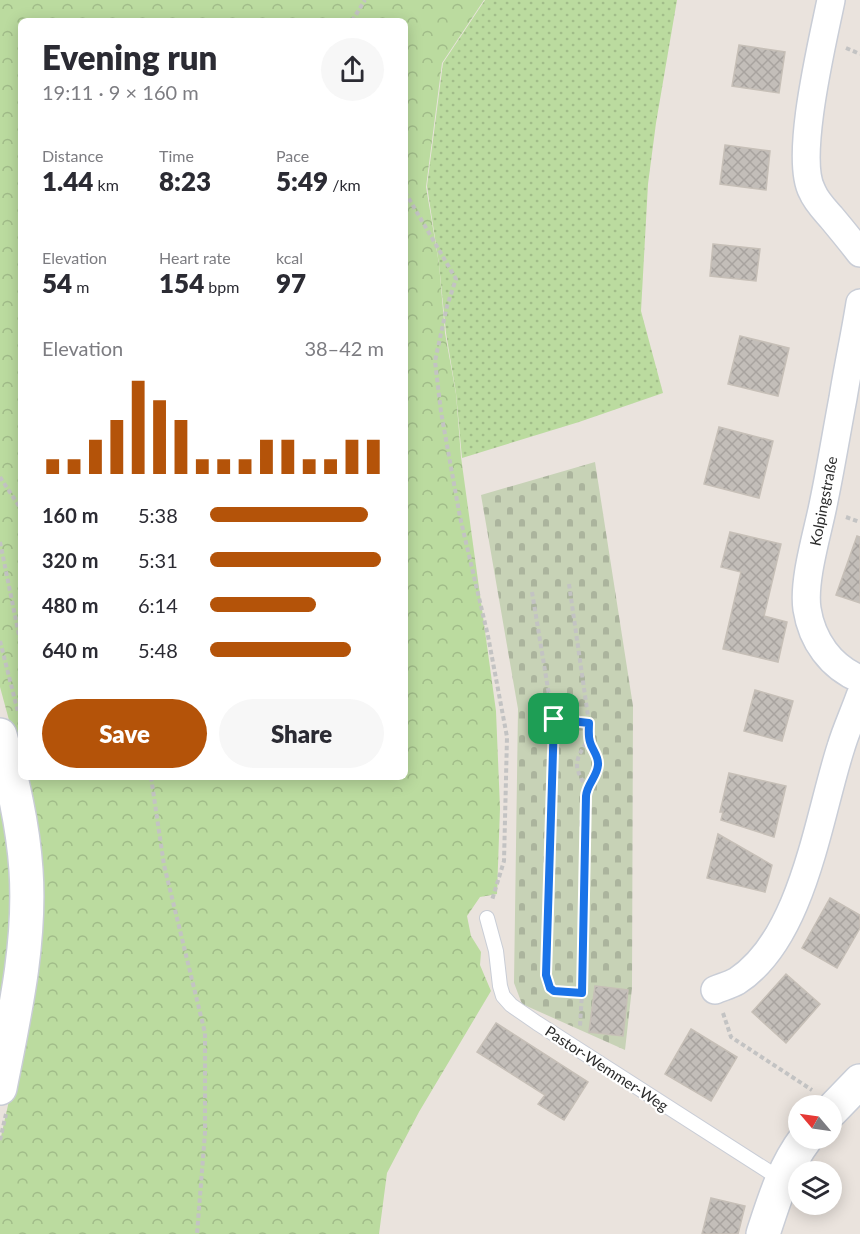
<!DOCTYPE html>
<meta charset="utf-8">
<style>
body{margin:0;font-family:Lato,sans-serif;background:#f7f7f7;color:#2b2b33;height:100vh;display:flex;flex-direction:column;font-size:22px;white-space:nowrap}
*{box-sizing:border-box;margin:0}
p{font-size:20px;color:#7c7c81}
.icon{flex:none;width:33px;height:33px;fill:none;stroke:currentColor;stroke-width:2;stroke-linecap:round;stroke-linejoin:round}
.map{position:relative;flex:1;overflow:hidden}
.details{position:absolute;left:18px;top:18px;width:390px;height:762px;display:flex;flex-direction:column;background:#fff;border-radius:9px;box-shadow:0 3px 15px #0003}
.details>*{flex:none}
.needle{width:39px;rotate:299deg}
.buttons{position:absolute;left:788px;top:1095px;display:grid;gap:12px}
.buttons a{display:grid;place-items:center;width:54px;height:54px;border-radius:50%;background:#fff;box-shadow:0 3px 15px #0003;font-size:30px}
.pin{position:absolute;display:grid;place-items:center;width:51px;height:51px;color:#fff;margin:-26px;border-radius:12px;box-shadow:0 3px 9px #0006}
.round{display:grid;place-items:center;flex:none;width:63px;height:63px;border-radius:32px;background:#f7f7f7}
.overview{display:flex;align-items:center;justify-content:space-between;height:102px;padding:0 24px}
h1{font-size:33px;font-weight:800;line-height:45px}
.metrics{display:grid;grid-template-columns:repeat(3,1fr);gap:9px;height:102px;padding:6px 24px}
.metrics div{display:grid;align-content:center}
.metrics b{font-size:26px;font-weight:800}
.metrics small{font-size:16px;font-weight:400}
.metrics p{font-size:16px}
.chart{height:168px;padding:12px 24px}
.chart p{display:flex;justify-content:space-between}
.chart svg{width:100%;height:108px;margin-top:6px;stroke:#b45309;stroke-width:6}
.primary-button{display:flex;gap:12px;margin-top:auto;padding:12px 24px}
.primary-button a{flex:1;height:69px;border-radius:36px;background:#b45309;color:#fff;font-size:24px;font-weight:800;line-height:69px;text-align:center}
.primary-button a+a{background:#f7f7f7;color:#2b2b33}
ul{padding:0 24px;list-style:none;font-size:20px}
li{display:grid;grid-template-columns:96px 72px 1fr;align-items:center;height:45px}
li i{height:15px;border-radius:8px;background:#b45309}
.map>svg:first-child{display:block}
</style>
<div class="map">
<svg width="860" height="1234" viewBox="0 0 860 1234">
<defs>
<pattern id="grass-dots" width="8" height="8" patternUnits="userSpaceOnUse" patternTransform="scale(1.5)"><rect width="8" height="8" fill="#bbdb9f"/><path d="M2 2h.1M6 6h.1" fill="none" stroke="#a1bc89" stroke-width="1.8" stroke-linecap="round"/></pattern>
<pattern id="forest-crowns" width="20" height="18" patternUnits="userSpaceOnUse" patternTransform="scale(1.5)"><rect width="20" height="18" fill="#bbdb9f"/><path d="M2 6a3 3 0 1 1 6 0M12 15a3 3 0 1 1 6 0" fill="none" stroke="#a1bc89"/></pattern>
<pattern id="cemetery-stones" width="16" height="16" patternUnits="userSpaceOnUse" patternTransform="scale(1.5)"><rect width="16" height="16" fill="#c7d2b6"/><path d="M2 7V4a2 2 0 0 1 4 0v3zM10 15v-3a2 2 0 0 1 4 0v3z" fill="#abb49d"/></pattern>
<pattern id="building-cross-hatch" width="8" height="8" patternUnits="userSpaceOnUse" patternTransform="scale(1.5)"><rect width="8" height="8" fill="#c3beb9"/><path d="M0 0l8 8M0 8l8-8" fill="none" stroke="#a8a39f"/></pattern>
</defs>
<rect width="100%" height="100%" fill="#eae3dd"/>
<path fill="url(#grass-dots)" d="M485 0H677L656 123 648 184 641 311 663 393 579 422 462 458 456 393 446 333 439 264 427 186 443 63Z"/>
<g fill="url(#forest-crowns)">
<path d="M0 0H484L442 63 426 187 439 264 445 333 456 394 461 457 496 711 500 808 497 894 480 897 467 916 471 936 481 952 480 965 491 991 419 1112 387 1173 379 1234H0V1141L23 1038 34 935 39 832 25 777H405V21H21V764L0 687Z"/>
<path d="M0 798 9 839 13 916 4 985 0 1001Z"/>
</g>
<path fill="url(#cemetery-stones)" d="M595 462 633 706 632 988 625 1050 522 1004 514 983 518 709 481 495Z"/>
<g fill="url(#building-cross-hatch)" stroke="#c6bfb7" stroke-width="1.5">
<path d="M739 45 785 52 779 93 732 86Z"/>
<path d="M725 145 770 151 766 190 720 184Z"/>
<path d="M713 244 760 249 756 281 710 276Z"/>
<path d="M740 336 789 348 778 396 728 384Z"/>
<path d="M719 427 773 441 759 498 704 484Z"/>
<path d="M730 532 781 544 764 616 787 622 778 662 723 649 741 572 721 567Z"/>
<path d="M857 536 860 537V603L836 595Z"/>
<path d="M755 690 793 701 782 741 744 731Z"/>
<path d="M729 773 786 786 774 837 721 820 723 812H720Z"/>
<path d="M718 834 772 865 765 892 707 878Z"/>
<path d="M830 898 860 915V928L837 968 802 948Z"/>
<path d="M786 974 820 1004 786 1043 752 1012Z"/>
<path d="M595 986 628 990 623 1036 589 1032Z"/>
<path d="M496 1023 588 1082 564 1120 538 1104 545 1095 477 1052Z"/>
<path d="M691 1029 737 1057 711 1101 665 1074Z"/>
<path d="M711 1198 745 1206 738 1234H702Z"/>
</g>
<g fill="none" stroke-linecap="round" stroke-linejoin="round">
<g stroke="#c9cdd6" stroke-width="16">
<path id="service" d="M487 918 496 951 500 986 503 996 511 1005 537 1023 782 1180"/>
</g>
<g stroke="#c9cdd6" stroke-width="30">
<g id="minor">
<path d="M831 0C823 40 794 158 812 191 816 201 824 209 831 217 841 229 851 241 860 253"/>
<path d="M860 303C855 335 848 366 843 398 836 435 830 473 822 510 816 538 803 582 807 609 812 641 831 667 860 679"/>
<path d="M715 990C722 987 730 985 737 981 803 938 818 818 841 747 846 730 854 713 860 696"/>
</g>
</g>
<g stroke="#c9cdd6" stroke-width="36">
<g id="secondary">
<path d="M0 735C12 779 23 824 26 870 31 943 14 1017 0 1088"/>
<path d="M831 1111 860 1081"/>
<path d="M763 1234C774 1200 784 1167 806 1138"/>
</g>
</g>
<g stroke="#c3c3c3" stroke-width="4" stroke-dasharray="4.5 3" stroke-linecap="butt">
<path d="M352 21 365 0"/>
<path d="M846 48 860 54"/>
<path d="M405 192 456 279 447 306 435 361 441 412 460 517 488 636 507 737 504 861 492 900"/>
<path d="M0 477 21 509"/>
<path d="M846 517 860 522"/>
<path d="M0 542 21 645"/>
<path d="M569 584 589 723 590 741 598 763 596 772 587 790 586 796 582 993 580 1026"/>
<path d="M532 592 553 719 546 975 550 988 554 991 582 993"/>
<path d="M0 641 18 712"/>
<path d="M553 719 589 723"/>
<path d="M151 777 164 865 205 1033V1133L197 1234"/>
<path d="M586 789C584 783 580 777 578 771 574 759 583 749 588 739"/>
<path d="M723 1013 731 1037 812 1090"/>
<path d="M0 1140 6 1114"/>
</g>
<use href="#service" stroke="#fff" stroke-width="14"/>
<use href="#minor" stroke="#fff" stroke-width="27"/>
<use href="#secondary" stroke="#fff" stroke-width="33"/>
</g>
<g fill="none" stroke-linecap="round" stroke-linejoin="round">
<g stroke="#fff" stroke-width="12">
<path id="route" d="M554 719 589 723C589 730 588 736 590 742 592 750 599 756 598 765 597 777 587 784 586 796L582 993 554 991 550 988 546 975Z"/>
</g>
<use href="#route" stroke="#1a73e8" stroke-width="8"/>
</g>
<g text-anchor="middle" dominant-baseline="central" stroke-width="4.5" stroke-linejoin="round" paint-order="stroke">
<g font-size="15" fill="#2a2a2a" stroke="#fff">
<text transform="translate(823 501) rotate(-79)">Kolpingstraße</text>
<text transform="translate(607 1068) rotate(33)">Pastor-Wemmer-Weg</text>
</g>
</g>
</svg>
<div class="buttons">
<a><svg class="needle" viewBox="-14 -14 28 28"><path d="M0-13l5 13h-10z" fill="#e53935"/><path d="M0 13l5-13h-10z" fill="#7c7c81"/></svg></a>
<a><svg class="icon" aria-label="layers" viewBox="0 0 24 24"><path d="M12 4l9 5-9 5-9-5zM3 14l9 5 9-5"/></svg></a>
</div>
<div class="pin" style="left:554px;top:719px;background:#1e9e55"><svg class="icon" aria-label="arrive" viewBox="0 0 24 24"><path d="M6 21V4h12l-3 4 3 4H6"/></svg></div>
<section class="details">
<div class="overview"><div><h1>Evening run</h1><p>19:11 · 9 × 160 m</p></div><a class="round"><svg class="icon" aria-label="share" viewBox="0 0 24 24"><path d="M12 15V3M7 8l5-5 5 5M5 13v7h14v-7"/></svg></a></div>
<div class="metrics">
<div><p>Distance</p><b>1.44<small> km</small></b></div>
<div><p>Time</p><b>8:23</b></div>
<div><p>Pace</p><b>5:49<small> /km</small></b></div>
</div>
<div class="metrics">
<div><p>Elevation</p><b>54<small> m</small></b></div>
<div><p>Heart rate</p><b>154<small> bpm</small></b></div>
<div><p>kcal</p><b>97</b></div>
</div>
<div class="chart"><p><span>Elevation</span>38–42 m</p>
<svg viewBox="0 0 160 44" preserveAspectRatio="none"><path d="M5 44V38M15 44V38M25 44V30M35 44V22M45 44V6M55 44V14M65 44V22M75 44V38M85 44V38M95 44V38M105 44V30M115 44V30M125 44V38M135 44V38M145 44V30M155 44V30"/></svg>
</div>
<ul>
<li><b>160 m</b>5:38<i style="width:91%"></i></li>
<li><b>320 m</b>5:31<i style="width:98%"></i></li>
<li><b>480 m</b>6:14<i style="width:61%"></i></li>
<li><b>640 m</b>5:48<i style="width:81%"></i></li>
</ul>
<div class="primary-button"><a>Save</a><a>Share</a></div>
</section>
</div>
